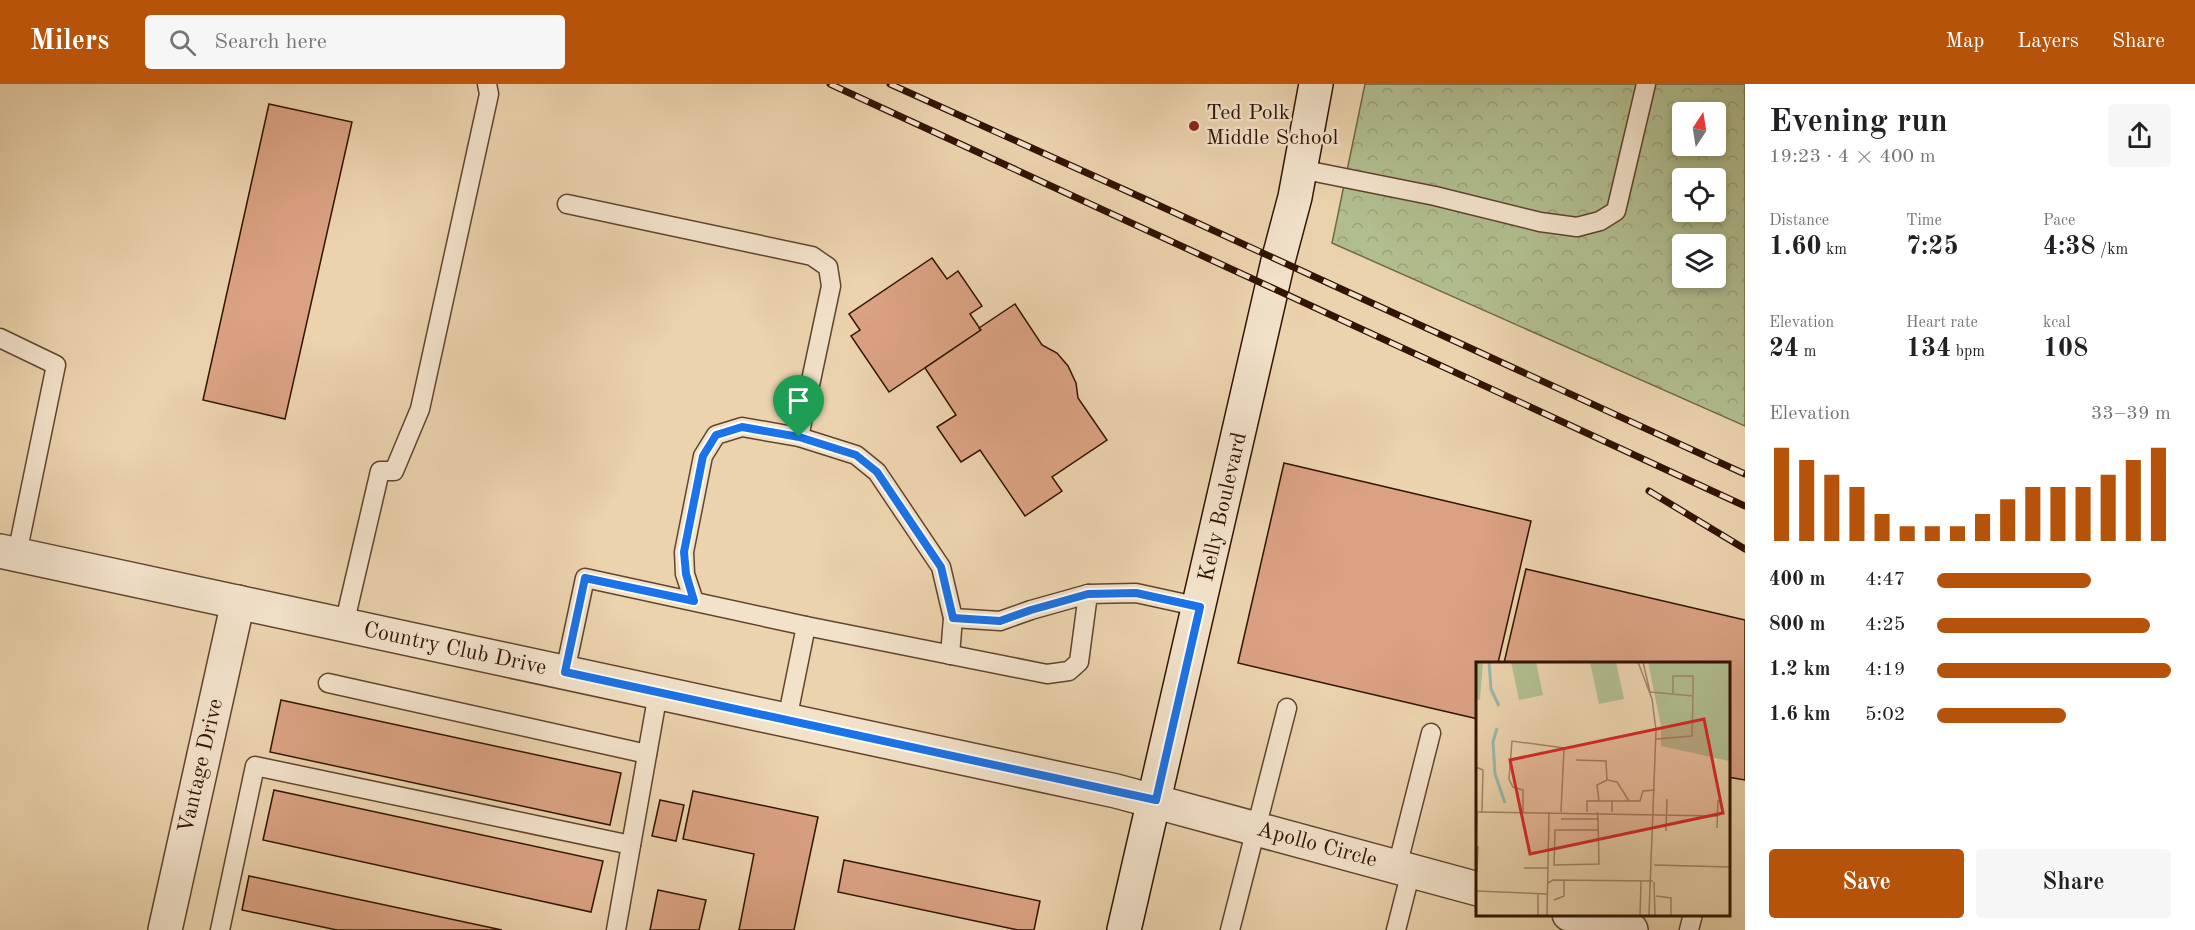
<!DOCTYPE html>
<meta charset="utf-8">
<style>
body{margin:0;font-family:"Old Standard TT",serif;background:#f6f6f6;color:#202124;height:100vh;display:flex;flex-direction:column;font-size:22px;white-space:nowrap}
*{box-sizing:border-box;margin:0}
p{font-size:20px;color:#757577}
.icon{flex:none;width:33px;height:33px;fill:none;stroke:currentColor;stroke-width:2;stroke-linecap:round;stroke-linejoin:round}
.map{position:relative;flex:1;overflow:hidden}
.drawer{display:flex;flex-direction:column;background:#fff;width:450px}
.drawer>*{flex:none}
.needle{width:39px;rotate:12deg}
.controls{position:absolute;left:1672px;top:18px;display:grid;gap:12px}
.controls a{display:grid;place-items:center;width:54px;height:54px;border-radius:6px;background:#fff;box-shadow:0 3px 9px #0003;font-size:30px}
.pin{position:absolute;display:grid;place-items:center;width:51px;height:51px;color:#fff;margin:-62px -26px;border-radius:50% 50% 50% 0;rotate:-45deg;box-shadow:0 0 6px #0007}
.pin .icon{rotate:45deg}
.round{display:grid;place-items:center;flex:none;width:63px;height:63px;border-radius:6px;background:#f6f6f6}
.head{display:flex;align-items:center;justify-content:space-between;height:102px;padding:0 24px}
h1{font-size:33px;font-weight:700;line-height:45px}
.stats{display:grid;grid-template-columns:repeat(3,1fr);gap:9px;height:102px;padding:6px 24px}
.stats div{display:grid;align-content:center}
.stats b{font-size:26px;font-weight:700}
.stats small{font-size:16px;font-weight:400}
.stats p{font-size:16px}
.chart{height:168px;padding:12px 24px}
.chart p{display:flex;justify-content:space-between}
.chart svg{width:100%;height:108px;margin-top:6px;stroke:#b45309;stroke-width:6}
.button{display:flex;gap:12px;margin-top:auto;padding:12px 24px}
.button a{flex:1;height:69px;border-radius:6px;background:#b45309;color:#fff;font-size:24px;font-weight:700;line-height:69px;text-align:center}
.button a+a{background:#f6f6f6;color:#202124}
ul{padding:0 24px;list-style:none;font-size:20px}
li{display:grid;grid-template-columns:96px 72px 1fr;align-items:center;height:45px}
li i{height:15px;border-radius:8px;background:#b45309}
header{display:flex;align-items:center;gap:36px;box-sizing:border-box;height:84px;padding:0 30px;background:#b45309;color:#fff}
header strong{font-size:28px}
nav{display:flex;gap:33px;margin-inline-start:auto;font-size:21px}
.search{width:420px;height:54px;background:#f6f6f6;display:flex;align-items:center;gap:15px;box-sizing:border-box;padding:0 21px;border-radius:6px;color:#757577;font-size:22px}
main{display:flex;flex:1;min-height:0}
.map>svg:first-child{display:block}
</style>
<header>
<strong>Milers</strong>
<div class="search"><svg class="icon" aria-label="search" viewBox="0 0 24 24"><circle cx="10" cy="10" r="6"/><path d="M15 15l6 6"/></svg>Search here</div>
<nav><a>Map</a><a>Layers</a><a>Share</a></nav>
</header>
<main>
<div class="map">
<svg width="1745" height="846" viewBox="0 0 1745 846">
<defs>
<pattern id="park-crowns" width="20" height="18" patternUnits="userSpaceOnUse" patternTransform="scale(1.5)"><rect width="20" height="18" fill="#b1be8f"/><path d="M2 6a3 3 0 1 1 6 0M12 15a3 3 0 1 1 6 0" fill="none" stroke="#99a27a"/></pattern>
</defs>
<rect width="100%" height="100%" fill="#ebd3ad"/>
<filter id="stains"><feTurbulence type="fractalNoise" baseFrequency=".00333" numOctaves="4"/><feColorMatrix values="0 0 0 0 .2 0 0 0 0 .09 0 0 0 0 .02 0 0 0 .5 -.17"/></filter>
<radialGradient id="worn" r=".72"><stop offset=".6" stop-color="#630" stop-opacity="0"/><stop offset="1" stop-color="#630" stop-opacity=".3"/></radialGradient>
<path fill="url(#park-crowns)" stroke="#716948" stroke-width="1.5" fill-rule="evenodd" d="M1365 0H1745V342L1332 159ZM1683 28H1716V62H1683ZM1683 94H1716V128H1683ZM1683 160H1716V194H1683Z"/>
<g fill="#daa182" stroke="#311401" stroke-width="1.5">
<path d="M269 20 352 38 285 335 203 316Z"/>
<path d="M932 174 947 195 958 187 982 222 970 230 981 246 889 308 851 252 860 246 849 230Z"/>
<path d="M1015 220 1042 261 1057 269 1068 282 1076 299 1078 314 1107 356 1052 393 1062 407 1025 432 980 366 961 378 937 343 956 331 925 284 981 246 979 244Z"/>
<path d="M1284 379 1531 437 1498 579H1478V635L1238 579Z"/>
<path d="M1526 485 1745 536V696L1728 693V579H1504Z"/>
<path d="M281 616 621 689 610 741 270 668Z"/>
<path d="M274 706 603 777 591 828 263 756Z"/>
<path d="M693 707 818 733 794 846H739L754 770 683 755Z"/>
<path d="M660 716 684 721 676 757 652 752Z"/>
<path d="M844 776 1040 817 1034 846H1018L838 808Z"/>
<path d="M249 792 502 846H337L242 826Z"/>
<path d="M658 806 706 816 699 846H650Z"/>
</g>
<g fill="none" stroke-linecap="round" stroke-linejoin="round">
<g stroke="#60442c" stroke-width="21">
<g id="lane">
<path d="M1300 85 1435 112 1540 138 1577 143 1600 137 1616 127 1646 0"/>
<path d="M567 120 812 172 828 183 831 202 799 353 856 371 877 388 941 483 953 534 950 571"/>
<path d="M0 254 56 281 17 470"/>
<path d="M694 517 685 490 684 468 703 372 716 351 742 343 799 353"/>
<path d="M953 534 1000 537 1031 526 1088 510"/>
<path d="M344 541 380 387H394L420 325 489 10 487 0"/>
<path d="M806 542 1047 590 1069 587 1079 578 1088 510 1136 509 1200 523"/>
<path d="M565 588 585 494 806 542 787 636"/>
<path d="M328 599 647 670"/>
<path d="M1397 783 1431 649"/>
<path d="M220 846 255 682 631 761"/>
<path d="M616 846 658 609"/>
<path d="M1230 846 1287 624"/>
<path d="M1396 846 1411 787"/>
<path d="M1689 846 1693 830"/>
</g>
</g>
<g stroke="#60442c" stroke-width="36">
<g id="street">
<path d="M0 467 1116 707 1478 805"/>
<path d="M1569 830 1631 846"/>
<path d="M165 846 238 518"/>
</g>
</g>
<g stroke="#311401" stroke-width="36">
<path id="secondary" d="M1124 846 1278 177 1295 113 1316 0"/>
</g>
<use href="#lane" stroke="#f2e2ca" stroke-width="18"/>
<use href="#street" stroke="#f2e2ca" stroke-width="33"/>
<use href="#secondary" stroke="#f2e2ca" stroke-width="33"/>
<g stroke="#311401" stroke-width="7">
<g id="rail">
<path d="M830 0 1745 422"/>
<path d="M890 0 1147 116 1745 390"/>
<path d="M1649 407 1745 465"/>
</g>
</g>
<use href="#rail" stroke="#f2e2ca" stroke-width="4.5" stroke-dasharray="14" stroke-linecap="butt"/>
</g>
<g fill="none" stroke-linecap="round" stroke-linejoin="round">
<g stroke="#fff" stroke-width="12">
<path id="route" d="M742 343 799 353 856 371 877 388 941 483 953 534 1000 537 1031 526 1088 510 1136 509 1200 523 1156 716 565 588 585 494 694 517 686 490 684 468 703 372 716 351Z"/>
</g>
<use href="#route" stroke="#1a73e8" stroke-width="8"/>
</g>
<circle fill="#8f2418" stroke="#f2e2ca" stroke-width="2" cx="1194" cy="42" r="6"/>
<g text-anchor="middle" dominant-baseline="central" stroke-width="5" stroke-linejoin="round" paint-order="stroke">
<g font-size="22" fill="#311401" stroke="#f2e2ca" text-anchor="start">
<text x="1206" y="29">Ted Polk<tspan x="1206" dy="25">Middle School</tspan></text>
</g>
<g font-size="22" fill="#311401" stroke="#f2e2ca">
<text transform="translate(1223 423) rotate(-77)">Kelly Boulevard</text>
<text transform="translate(455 565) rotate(12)">Country Club Drive</text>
<text transform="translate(201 682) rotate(-77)">Vantage Drive</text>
<text transform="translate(1317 761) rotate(15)">Apollo Circle</text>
</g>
</g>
<g transform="translate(1476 578)">
<rect width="254" height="254" fill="#ebd3ad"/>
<path d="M35 0H60L67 33 43 38ZM114 0H140L148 37 123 42Z" fill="#b1be8f"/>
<path d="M0 0H7L4 38 0 37Z" fill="#b1be8f"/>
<path d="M172 0H253V99L185 84V64Z" fill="#b1be8f"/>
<path fill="none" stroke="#98b7ad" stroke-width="3" d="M13 0 15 27 23 44M21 66 17 80 19 112 29 141"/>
<path fill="none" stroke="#a18768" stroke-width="1.5" d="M162 0 176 37 180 68 173 253M167 0 174 30M174 30 217 34 216 74 180 77M197 31V14H217V33M100 98 130 99 131 118 141 120 153 139M0 105 7 108 6 150M123 139 121 123 131 118M136 139H164L167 129 179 128M0 150 241 154M47 150V128L37 125 33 117 36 79 88 86 85 150M111 150V139H136V150M121 150 122 157 123 202 78 203 79 168H122M85 157H122M241 166 242 138M190 169 191 137M0 184 1 150M178 203 254 205M48 206H72M1 210 2 184M178 220 179 253M72 221 77 218 177 219M0 229 72 232M180 234 195 236V253M78 238 88 234V218M62 253V232M71 253 73 150M164 253 165 219"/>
<path fill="#d62828" fill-opacity="0.15" stroke="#d62828" stroke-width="3" d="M228 57 247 151 54 192 34 98Z"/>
<rect width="254" height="254" fill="none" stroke="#311401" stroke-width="3"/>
</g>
<rect width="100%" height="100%" filter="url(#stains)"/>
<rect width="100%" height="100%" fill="url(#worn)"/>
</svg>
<div class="controls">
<a><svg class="needle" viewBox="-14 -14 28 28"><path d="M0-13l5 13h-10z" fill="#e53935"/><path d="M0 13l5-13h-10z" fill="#757577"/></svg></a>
<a><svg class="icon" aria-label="locate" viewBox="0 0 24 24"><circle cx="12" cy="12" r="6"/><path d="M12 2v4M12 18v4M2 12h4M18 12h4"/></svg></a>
<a><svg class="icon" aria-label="layers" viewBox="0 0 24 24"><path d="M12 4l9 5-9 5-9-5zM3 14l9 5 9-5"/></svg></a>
</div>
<div class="pin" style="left:799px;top:353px;background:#1e9e55"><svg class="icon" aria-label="arrive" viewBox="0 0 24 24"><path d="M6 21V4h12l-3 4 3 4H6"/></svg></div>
</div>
<section class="drawer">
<div class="head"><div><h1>Evening run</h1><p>19:23 · 4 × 400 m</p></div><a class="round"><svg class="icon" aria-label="share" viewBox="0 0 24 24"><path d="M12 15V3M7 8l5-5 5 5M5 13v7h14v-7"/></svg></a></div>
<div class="stats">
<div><p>Distance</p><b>1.60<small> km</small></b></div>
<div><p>Time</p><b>7:25</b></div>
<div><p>Pace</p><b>4:38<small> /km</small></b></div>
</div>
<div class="stats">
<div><p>Elevation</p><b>24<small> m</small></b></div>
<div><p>Heart rate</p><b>134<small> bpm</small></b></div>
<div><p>kcal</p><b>108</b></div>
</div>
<div class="chart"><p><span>Elevation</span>33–39 m</p>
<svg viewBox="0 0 160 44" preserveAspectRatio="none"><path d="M5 44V6M15 44V11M25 44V17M35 44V22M45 44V33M55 44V38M65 44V38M75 44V38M85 44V33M95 44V27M105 44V22M115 44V22M125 44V22M135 44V17M145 44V11M155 44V6"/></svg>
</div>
<ul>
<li><b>400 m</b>4:47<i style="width:66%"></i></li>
<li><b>800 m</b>4:25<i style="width:91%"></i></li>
<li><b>1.2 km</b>4:19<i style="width:100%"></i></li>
<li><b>1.6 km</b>5:02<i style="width:55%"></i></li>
</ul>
<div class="button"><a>Save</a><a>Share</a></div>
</section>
</main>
